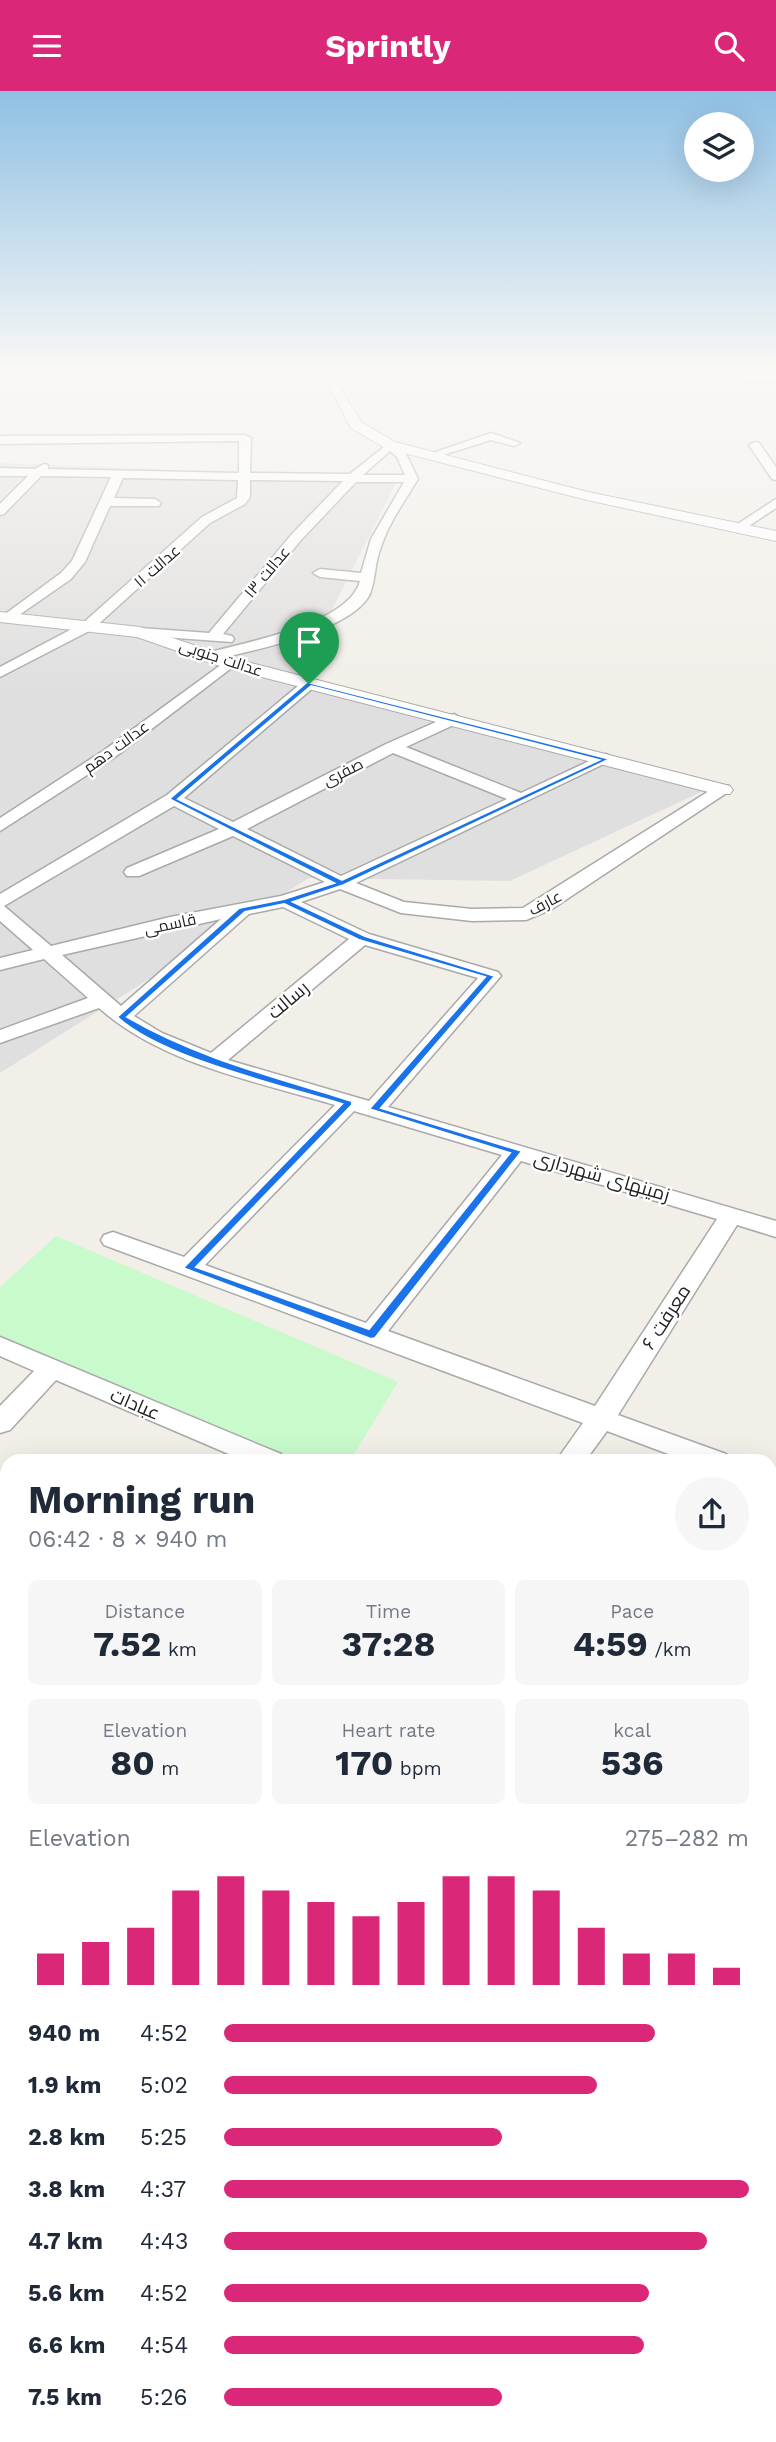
<!DOCTYPE html>
<meta charset="utf-8">
<style>
body{margin:0;font-family:"Work Sans",Cairo,sans-serif;background:#f6f6f7;color:#1f2937;height:100vh;display:flex;flex-direction:column;font-size:26px;white-space:nowrap}
*{box-sizing:border-box;margin:0}
p{font-size:23px;color:#747a83}
.icon{flex:none;width:38px;height:38px;fill:none;stroke:currentColor;stroke-width:2;stroke-linecap:round;stroke-linejoin:round}
.map{position:relative;flex:1;overflow:hidden}
.panel{position:absolute;left:0px;top:1363px;width:777px;height:989px;display:flex;flex-direction:column;background:#fff;border-radius:21px 21px 0 0;box-shadow:0 7px 28px #0002}
.panel>*{flex:none}
.buttons{position:absolute;left:684px;top:21px;display:grid;gap:14px}
.buttons a{display:grid;place-items:center;width:70px;height:70px;border-radius:50%;background:#fff;box-shadow:0 7px 28px #0002;font-size:35px}
.pin{position:absolute;display:grid;place-items:center;width:60px;height:60px;color:#fff;margin:-72px -30px;border-radius:50% 50% 50% 0;rotate:-45deg;box-shadow:0 0 7px #0007}
.pin .icon{rotate:45deg}
.round{display:grid;place-items:center;flex:none;width:74px;height:74px;border-radius:37px;background:#f6f6f7}
.head{display:flex;align-items:center;justify-content:space-between;height:119px;padding:0 28px}
h1{font-size:38px;font-weight:700;line-height:52px}
.figures{display:grid;grid-template-columns:repeat(3,1fr);gap:10px;height:119px;padding:7px 28px}
.figures div{display:grid;align-content:center;border-radius:10px;background:#f6f6f7;text-align:center}
.figures b{font-size:35px;font-weight:700}
.figures small{font-size:19px;font-weight:400}
.figures p{font-size:19px}
.chart{height:196px;padding:14px 28px}
.chart p{display:flex;justify-content:space-between}
.chart svg{width:100%;height:126px;margin-top:7px;stroke:#db2777;stroke-width:6}
ul{padding:0 28px;list-style:none;font-size:23px}
li{display:grid;grid-template-columns:112px 84px 1fr;align-items:center;height:52px}
li i{height:18px;border-radius:9px;background:#db2777}
header{display:flex;justify-content:space-between;align-items:center;height:91px;padding:0 28px;background:#db2777;color:#fff;font-size:32px;font-weight:700}
.map>svg:first-child{display:block}
</style>
<header><svg class="icon" aria-label="menu" viewBox="0 0 24 24"><path d="M4 6h16M4 12h16M4 18h16"/></svg>Sprintly<svg class="icon" aria-label="search" viewBox="0 0 24 24"><circle cx="10" cy="10" r="6"/><path d="M15 15l6 6"/></svg></header>
<div class="map">
<svg width="776" height="2351" viewBox="0 0 776 2351">
<rect width="100%" height="100%" fill="#f2efe9"/>
<g fill="#e0dfdf">
<path d="M0 372 398 388 320 542 285 565 309 593 716 694 510 790 309 787 0 982Z"/>
<path d="M0 1440 7 1448V2345H770V1464L776 1463V2351H0Z"/>
</g>
<path fill="#c8facc" d="M56 1145 398 1291 350 1370H271L0 1254V1196Z"/>
<g fill="none" stroke-linecap="round" stroke-linejoin="round">
<g stroke="#a9a9a9" stroke-width="3">
<g id="minor">
<path d="M491 342 520 352 514 355 491 349 433 367 427 364Z"/>
<path d="M245 344 251 347 250 382 350 383 390 351 406 363 418 388C404 411 388 433 380 459 374 475 376 490 369 505 348 541 251 560 212 569L205 565 207 562C246 551 349 533 360 490L320 486 313 482 320 478 361 482 371 448 404 391H356L301 449 223 543 232 545 234 548 232 551 135 544 133 541 140 537 209 542 292 443 343 390 250 389V406L245 413 210 432 93 538 0 586V576L83 532 202 426 237 407 238 389 123 387 114 407 155 408 161 412 159 415H110L85 471 71 488 9 531 4 530V524L61 482 72 470 111 386 41 385 4 423 0 424V413L28 385H0V377L35 378 44 373 48 374V378L239 382V350L0 353V345ZM390 360 397 366 405 384H363Z"/>
<path d="M755 351 759 352 776 376V389L772 388 749 354Z"/>
<path d="M776 408V417L743 439H735L733 436Z"/>
<path d="M229 568 234 569 236 572 234 575 115 666 0 740V727L103 660Z"/>
<path d="M309 588 317 593 314 596 184 707 233 731 386 653 454 623 462 628 460 631 406 656 521 702 600 665 606 663 614 668 356 792 404 811 472 818 523 817 717 695H729L731 699 552 818 526 829 472 830 401 822 340 798 301 811 369 843 498 881 501 885 388 1016 776 1130V1146L737 1134 618 1324 726 1363 730 1370H687L607 1340 585 1370H556L583 1332 104 1154 101 1149 104 1144 113 1141 184 1166 335 1014C255 990 162 973 99 917L0 952V939L88 907 44 868 0 879V867L33 859 0 830V803L167 704 304 590ZM393 662 507 708 341 785 247 738ZM174 715 219 738 127 777 124 781 127 785H139L233 745 325 791 281 805 170 826 51 855 4 815ZM283 816 349 848 211 962 162 942 134 925 249 823ZM221 828 121 915 62 864ZM365 854 478 887 369 1010 228 969ZM354 1020 502 1064 366 1232 205 1174ZM521 1070 717 1128 595 1315 388 1240Z"/>
<path d="M0 1246 281 1363 285 1370H245L56 1289 10 1339 0 1342V1315L34 1280 0 1265Z"/>
<path d="M770 1380 776 1381V1402L770 1401Z"/>
<path d="M776 1452V1474L770 1475V1453Z"/>
<path d="M7 1581V1611L0 1613V1583Z"/>
<path d="M776 1738V1800L770 1803V1740Z"/>
<path d="M7 1993V2036L0 2039V1996Z"/>
</g>
</g>
<g stroke="#a9a9a9" stroke-width="2">
<g id="tertiary">
<path d="M304 275H319L333 285 361 331 395 351 588 401 776 440V450L587 409 385 357 351 337 329 295Z"/>
<path d="M530 275H611L776 283V291L536 279Z"/>
<path d="M0 521 140 536 235 568 730 695 733 699 730 703H716L223 576 137 546 0 531Z"/>
<path d="M0 2126 7 2129V2179L0 2177Z"/>
<path d="M289 2345H350L352 2351H291Z"/>
</g>
</g>
<path stroke="#fa8072" stroke-width="7" stroke-dasharray="5 5" stroke-linecap="butt" d="M492 2351 499 2345"/>
<use href="#minor" fill="#fff" fill-rule="evenodd"/>
<use href="#tertiary" fill="#fff" fill-rule="evenodd"/>
</g>
<linearGradient id="sky" x2="0" y2="1"><stop stop-color="#8fc0e4"/><stop offset="0.46" stop-color="#f9f8f5"/><stop offset="1" stop-color="#f9f8f5" stop-opacity="0"/></linearGradient>
<rect width="776" height="604" fill="url(#sky)"/>
<path fill="#1a73e8" stroke="#fff" stroke-width="2" fill-rule="evenodd" d="M307 591 610 668 344 794 293 811 365 845 495 885 381 1017 522 1060 375 1247 371 1248 183 1177 342 1013C281 994 163 968 117 926L239 817 284 808 334 792 169 708ZM311 595 599 669 342 789 178 708ZM284 813 359 849 485 886 369 1018 510 1062 369 1238 196 1176 352 1014V1010C275 986 197 967 127 926L245 821Z"/>
<g text-anchor="middle" dominant-baseline="central" stroke-width="5" stroke-linejoin="round" paint-order="stroke">
<g font-size="16" fill="#222" stroke="#fff">
<text transform="translate(157 475) rotate(-41)">عدالت ۱۱</text>
<text transform="translate(267 481) rotate(-50)">عدالت ۱۳</text>
<text transform="translate(221 567) rotate(18)">عدالت جنوبی</text>
<text transform="translate(116 656) rotate(-36)">عدالت دهم</text>
<text transform="translate(343 681) rotate(-27)">صفری</text>
<text transform="translate(545 812) rotate(-28)">عارف</text>
<text transform="translate(170 833) rotate(-12)">قاسمی</text>
</g>
<g font-size="19" fill="#222" stroke="#fff">
<text transform="translate(288 909) rotate(-40)">رسالت</text>
<text transform="translate(602 1085) rotate(16)">زمینهای شهرداری</text>
<text transform="translate(666 1226) rotate(-57)">معرفت ۶</text>
<text transform="translate(135 1313) rotate(23)">عبادات</text>
</g>
</g>
</svg>
<div class="buttons">
<a><svg class="icon" aria-label="layers" viewBox="0 0 24 24"><path d="M12 4l9 5-9 5-9-5zM3 14l9 5 9-5"/></svg></a>
</div>
<div class="pin" style="left:309px;top:593px;background:#1e9e55"><svg class="icon" aria-label="arrive" viewBox="0 0 24 24"><path d="M6 21V4h12l-3 4 3 4H6"/></svg></div>
<section class="panel">
<div class="head"><div><h1>Morning run</h1><p>06:42 · 8 × 940 m</p></div><a class="round"><svg class="icon" aria-label="share" viewBox="0 0 24 24"><path d="M12 15V3M7 8l5-5 5 5M5 13v7h14v-7"/></svg></a></div>
<div class="figures">
<div><p>Distance</p><b>7.52<small> km</small></b></div>
<div><p>Time</p><b>37:28</b></div>
<div><p>Pace</p><b>4:59<small> /km</small></b></div>
</div>
<div class="figures">
<div><p>Elevation</p><b>80<small> m</small></b></div>
<div><p>Heart rate</p><b>170<small> bpm</small></b></div>
<div><p>kcal</p><b>536</b></div>
</div>
<div class="chart"><p><span>Elevation</span>275–282 m</p>
<svg viewBox="0 0 160 44" preserveAspectRatio="none"><path d="M5 44V33M15 44V29M25 44V24M35 44V11M45 44V6M55 44V11M65 44V15M75 44V20M85 44V15M95 44V6M105 44V6M115 44V11M125 44V24M135 44V33M145 44V33M155 44V38"/></svg>
</div>
<ul>
<li><b>940 m</b>4:52<i style="width:82%"></i></li>
<li><b>1.9 km</b>5:02<i style="width:71%"></i></li>
<li><b>2.8 km</b>5:25<i style="width:53%"></i></li>
<li><b>3.8 km</b>4:37<i style="width:100%"></i></li>
<li><b>4.7 km</b>4:43<i style="width:92%"></i></li>
<li><b>5.6 km</b>4:52<i style="width:81%"></i></li>
<li><b>6.6 km</b>4:54<i style="width:80%"></i></li>
<li><b>7.5 km</b>5:26<i style="width:53%"></i></li>
</ul>
</section>
</div>
